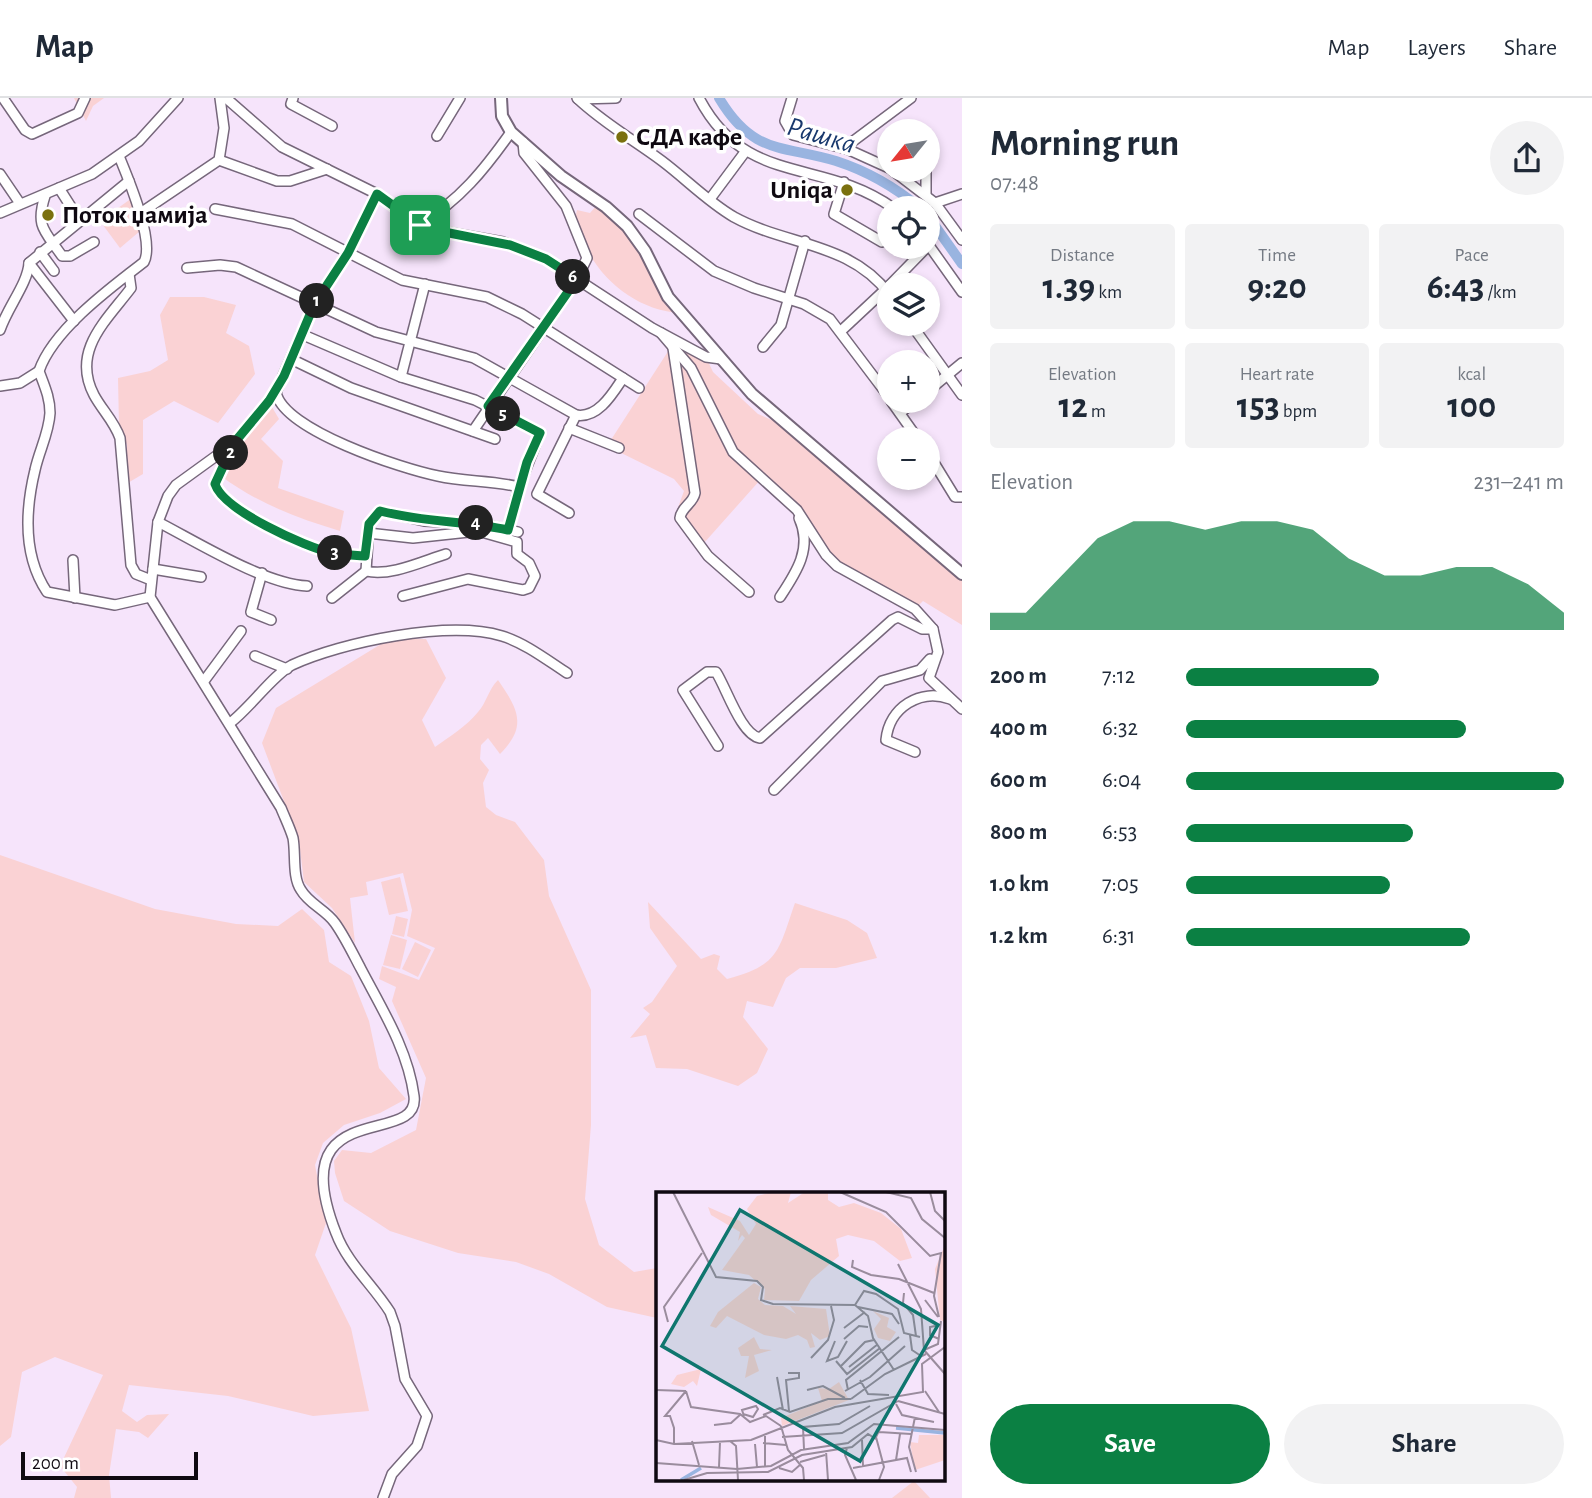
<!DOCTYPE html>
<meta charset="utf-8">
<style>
body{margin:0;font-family:"Alegreya Sans",sans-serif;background:#f2f2f3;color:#1f2937;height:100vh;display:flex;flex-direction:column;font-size:26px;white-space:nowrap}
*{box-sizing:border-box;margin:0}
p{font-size:23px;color:#747a83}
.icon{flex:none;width:38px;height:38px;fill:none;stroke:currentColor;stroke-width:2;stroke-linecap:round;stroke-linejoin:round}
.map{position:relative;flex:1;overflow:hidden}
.panel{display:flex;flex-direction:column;background:#fff;width:630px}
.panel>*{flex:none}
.needle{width:46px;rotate:240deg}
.fabs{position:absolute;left:877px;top:21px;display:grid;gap:14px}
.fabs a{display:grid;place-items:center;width:63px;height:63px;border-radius:50%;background:#fff;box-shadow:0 4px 10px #0003;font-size:35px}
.scale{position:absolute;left:21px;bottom:18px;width:177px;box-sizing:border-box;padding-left:7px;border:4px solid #0f0911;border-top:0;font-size:19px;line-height:24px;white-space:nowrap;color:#0f0911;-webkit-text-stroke:5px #fff;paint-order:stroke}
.pin{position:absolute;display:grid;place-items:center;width:60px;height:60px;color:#fff;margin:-30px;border-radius:14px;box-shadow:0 4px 10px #0006}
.km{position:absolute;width:35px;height:35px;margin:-18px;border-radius:50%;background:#222;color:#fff;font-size:19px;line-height:35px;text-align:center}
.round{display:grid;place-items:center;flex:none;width:74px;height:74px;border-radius:37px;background:#f2f2f3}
.headline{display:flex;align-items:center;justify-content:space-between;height:119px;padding:0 28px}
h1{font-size:38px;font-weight:600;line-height:52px}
.figures{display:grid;grid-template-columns:repeat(3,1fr);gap:10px;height:119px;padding:7px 28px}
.figures div{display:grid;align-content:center;border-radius:7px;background:#f2f2f3;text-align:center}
.figures b{font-size:35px;font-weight:600}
.figures small{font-size:19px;font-weight:400}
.figures p{font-size:19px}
.chart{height:196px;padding:14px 28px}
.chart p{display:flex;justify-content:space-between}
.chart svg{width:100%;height:126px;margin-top:7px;fill:#0b8043;opacity:.7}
.action{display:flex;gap:14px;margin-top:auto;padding:14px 28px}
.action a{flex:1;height:80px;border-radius:42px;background:#0b8043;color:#fff;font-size:28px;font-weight:600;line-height:80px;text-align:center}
.action a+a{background:#f2f2f3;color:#1f2937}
ul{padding:0 28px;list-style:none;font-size:23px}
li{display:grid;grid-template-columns:112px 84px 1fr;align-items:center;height:52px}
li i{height:18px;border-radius:9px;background:#0b8043}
header{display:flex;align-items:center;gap:42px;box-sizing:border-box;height:98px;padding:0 35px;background:#fff;border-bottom:2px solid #e0e1e3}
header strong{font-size:33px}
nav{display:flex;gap:38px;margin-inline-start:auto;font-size:24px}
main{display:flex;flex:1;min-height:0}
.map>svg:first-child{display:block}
</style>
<header>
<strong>Map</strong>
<nav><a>Map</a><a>Layers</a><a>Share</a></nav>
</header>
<main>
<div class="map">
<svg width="962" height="1400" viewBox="0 0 962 1400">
<rect width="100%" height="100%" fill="#f6e4fb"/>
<g fill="#fad2d4">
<path d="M74 0H104L93 8 86 23Z"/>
<path d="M132 100 140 133 120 150 100 123Z"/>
<path d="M599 105 614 115 681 215C636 213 596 179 581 138 578 128 574 122 577 112L590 115Z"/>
<path d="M170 199H204L236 207 226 235 249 248 255 276 218 325 174 303 143 322V376L126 386 127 347 119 328 118 280 150 273 168 262 160 217Z"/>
<path d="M676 241 706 259 713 274 758 316 788 329 962 476V527L923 503 915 511 837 468 810 429 761 381 704 445 676 415 684 393 674 381 607 348Z"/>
<path d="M269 304 279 321 261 341 283 363 278 390 344 413 340 433C297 420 257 405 221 378L234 345Z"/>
<path d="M391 540 426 541 446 580 422 622 435 649C449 639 467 628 478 614 487 604 488 592 498 582 518 611 528 628 500 656L488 640 481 647 480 661 489 672 483 685 486 709 496 717 515 724 544 762 549 798 591 892V1027L585 1101 599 1147 634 1174 657 1170V1220L607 1209 549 1176 516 1164 458 1155 390 1133 344 1103 335 1075 334 1063 342 1052 371 1055 416 1032 426 980 392 903 396 889 379 881 382 868 419 882 435 850 407 838 412 812 403 775 366 784 368 797 350 800 355 845 332 810 304 784 299 743 262 645 276 610Z"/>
<path d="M0 757 155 811 236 826 278 828 302 811 324 832 329 864 351 878 369 923 379 970 406 1001 380 1015 344 1027 323 1045 315 1067 326 1125 315 1157 351 1230 369 1313 313 1318 228 1298 129 1287 122 1313 137 1324 147 1317 169 1316 148 1340 139 1334 116 1331 109 1377 111 1400H74L77 1389 60 1368 103 1277 55 1259 22 1274 11 1339 0 1348Z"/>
<path d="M400 779 408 813 389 817 381 784Z"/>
<path d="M648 804 701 861 714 856 720 858 717 871 727 881C780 867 778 853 795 805L847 822 867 835 877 860 836 870H800L786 880 773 909 747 903 743 919 768 951 757 975 738 988 687 971 656 970 646 937 630 940 650 916 643 910 652 904 677 868 650 830Z"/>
<path d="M396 818 408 821 404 839 392 836Z"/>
<path d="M391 837 407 842 400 871 383 867Z"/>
<path d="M415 844 431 852 418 879 402 871Z"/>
<path d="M914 1383 930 1400H892Z"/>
</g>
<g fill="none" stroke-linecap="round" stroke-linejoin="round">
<g stroke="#99b4e0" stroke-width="10">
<path d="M719 0C753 57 782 47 836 63 867 73 895 89 920 110"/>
<path d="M928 118 962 166"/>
</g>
<g stroke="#76677b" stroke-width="12">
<g id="minor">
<path d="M3 0 25 32 32 36 78 15 85 0"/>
<path d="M226 0 282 49 377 96 424 130 503 144 546 161 652 230 706 259 721 261"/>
<path d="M293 0 291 6 332 28"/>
<path d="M577 0C603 25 634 42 662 63 686 81 708 104 734 119 787 148 850 144 889 196"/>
<path d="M699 0C746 90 822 59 893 110"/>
<path d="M792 0 785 23 793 37 847 51 889 70"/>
<path d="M578 1 616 0"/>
<path d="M437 38 460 0"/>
<path d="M847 51 852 44 911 0"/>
<path d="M119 58C128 80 155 143 144 164 110 190 53 232 39 273 44 287 50 299 50 315 49 335 39 353 35 372 25 413 23 458 47 494L115 507 150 499"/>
<path d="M219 62 277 83H290L327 71"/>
<path d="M892 72 935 105 962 142"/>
<path d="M0 76 19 104"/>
<path d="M844 84 834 116 882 144"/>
<path d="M59 90 80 123"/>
<path d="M377 96 348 154 314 207 276 294 234 345 176 387 168 398 158 424 150 499 281 710C285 720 290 730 293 740 296 756 292 779 301 792 309 806 326 812 335 825 345 839 353 856 361 871 382 911 408 952 414 998 421 1051 281 995 336 1135 347 1165 373 1187 390 1214L395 1228 405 1281 427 1318 417 1348 392 1376 383 1400"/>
<path d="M926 96V72"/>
<path d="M45 98C35 129 45 133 62 158H70L94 144"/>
<path d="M710 101 745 54"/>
<path d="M935 105 962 96"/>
<path d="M215 111 292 126 402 182 487 199 522 216 639 290"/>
<path d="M0 115 92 76 139 43 178 0"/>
<path d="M139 116 219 62 224 30 220 0"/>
<path d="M639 116 714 173 754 190 804 206 830 221 889 299"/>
<path d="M420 126C460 102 484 72 511 34"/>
<path d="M928 146 962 194"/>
<path d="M40 154 54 173"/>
<path d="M29 165 74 223"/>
<path d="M187 170 220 167 236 169 376 234 474 260 576 317C598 321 613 295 623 280"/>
<path d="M129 176 131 190C106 223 71 253 94 297 102 312 114 323 120 340L131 467 136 476 151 482"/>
<path d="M890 187 927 149"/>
<path d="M911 226 962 297"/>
<path d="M0 232C7 210 28 185 29 165L129 83"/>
<path d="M842 232 888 189"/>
<path d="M661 235 691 270 733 354 797 412 826 457 837 468 915 511 933 531 938 554 929 580 962 611"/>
<path d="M301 236 401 279 475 302 540 335 519 389 508 432"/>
<path d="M763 249 781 227 805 143"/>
<path d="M673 250 695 395C693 406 681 409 680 420L708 458 749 494"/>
<path d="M291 261 351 290 495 341"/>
<path d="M401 279 425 186"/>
<path d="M0 288 20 285 39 273"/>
<path d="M928 293 962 265"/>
<path d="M276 294C282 332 403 371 438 378 465 384 492 382 519 389"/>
<path d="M891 303 918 341"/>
<path d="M900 315 915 303"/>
<path d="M569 330 619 350"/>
<path d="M473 333 577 181 587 160 566 108 524 55 523 44"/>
<path d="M234 346 215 386C223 412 305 449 332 455 343 457 354 457 365 458"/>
<path d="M928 355 955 399H962"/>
<path d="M569 415 537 396 576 317"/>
<path d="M158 424C197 444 264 486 307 488"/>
<path d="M368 435 413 440 478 433 517 444V456L529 465 535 478 529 490 523 492 468 481 403 498"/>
<path d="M73 462 75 500"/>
<path d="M153 471 201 479"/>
<path d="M366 473 369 426 380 413 424 423 482 426 518 434"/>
<path d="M262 475 251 514 271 522"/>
<path d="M780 499C796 475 813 450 799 420"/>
<path d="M332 500 366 473C390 479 423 463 446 456"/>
<path d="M255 558 287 571"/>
<path d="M204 583 241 533"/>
<path d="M230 625C249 611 274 576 292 567 342 544 448 522 502 538 525 545 547 562 567 575"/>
<path d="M718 648 683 592 707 574H716C726 589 741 637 760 640L892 522 898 519 922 531H933"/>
<path d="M915 654 886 642C889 609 921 590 950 601"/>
<path d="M774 692 882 583 920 572 930 561"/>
</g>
</g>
<g stroke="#76677b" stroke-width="14">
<path id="major" d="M501 0 502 18 511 34 561 78 606 109 627 128 645 153 668 199 752 296 962 476"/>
</g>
<use href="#minor" stroke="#fff" stroke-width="9"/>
<use href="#major" stroke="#fff" stroke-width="10"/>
</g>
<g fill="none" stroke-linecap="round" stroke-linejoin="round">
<g stroke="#fff" stroke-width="14">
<path id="route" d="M377 96 424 130 510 147 546 161 577 181 488 308 540 335 527 364 508 432C464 422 425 425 380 413L369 426 365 458C354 457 343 457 332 455 305 449 223 412 215 386L234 345 269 303 284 278 314 207 348 155Z"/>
</g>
<use href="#route" stroke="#0b8043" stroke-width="9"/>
</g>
<g fill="#7a700f" stroke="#fff" stroke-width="2.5">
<circle cx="622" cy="39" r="7"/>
<circle cx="847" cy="92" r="7"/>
<circle cx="48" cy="117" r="7"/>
</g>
<g text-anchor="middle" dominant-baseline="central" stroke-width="7" stroke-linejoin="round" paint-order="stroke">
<g font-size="26" font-weight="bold" fill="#0f0911" stroke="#fff" text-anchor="start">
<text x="636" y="39">СДА кафе</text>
<text x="833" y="92" text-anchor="end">Uniqa</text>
<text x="62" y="117">Поток џамија</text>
</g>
<g font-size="28" font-style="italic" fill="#18386d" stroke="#fff">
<text transform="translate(821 38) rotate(16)">Рашка</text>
</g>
</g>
<g transform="translate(656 1094)">
<rect width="289" height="289" fill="#f6e4fb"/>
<path d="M116 0H135L132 11 149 0H172V8L183 15 198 11 225 21 245 37 256 66 244 69 218 49 192 43 180 47 183 64 155 88 143 109 108 108 109 97 93 83 66 78 89 46 86 43 82 49 84 40 55 23 52 15 84 29 93 43 100 32 91 17 101 4ZM289 53V130L284 128 279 77ZM98 91 105 95 102 107 109 113 127 114 140 122 134 114 170 117 174 144 164 148 155 141 159 155 154 156 151 148 142 143 130 147 108 143 71 124 60 136 54 134 62 120ZM217 119 233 126 231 135 240 140 234 149 222 146 218 137 225 127ZM98 145 104 157 116 158 98 163 103 179 89 186 93 164H85L82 156ZM45 177 41 194 37 189 28 195 15 192 21 183ZM183 190 193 208 126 234 125 226 166 209 162 196 173 197ZM263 243H289V268L259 278 254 250 262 251Z" fill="#fad2d4"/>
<path fill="none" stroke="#99b4e0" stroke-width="3.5" d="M240 236 289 241M25 288 45 276"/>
<path fill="none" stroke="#9a8c9d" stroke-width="2" d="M17 0 60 85 101 89 107 95 105 108 117 112 199 113 212 124 217 146 238 178M184 0 230 20 274 64 285 61 278 104 283 125M230 0 255 6 266 27 289 46M274 0 279 19 289 29M197 68 196 75 215 83 243 87 278 101M242 72 265 117 268 158 289 182M248 101 247 111 257 123 260 144M269 108 282 125M199 113 208 99 220 102 242 117 248 141 264 145M202 115 236 122 243 132M12 130 8 115 46 61M188 136 209 120M254 143 256 158 265 164M188 147 203 134 212 135M283 147 274 143V135L284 133M179 149 171 169 182 165 191 149M268 158 282 152 285 129M155 166 172 148 178 128 175 114M180 169 191 182 224 156M185 174 209 150 218 148M193 175 222 152M132 181H143V186L130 188 133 219M121 185 127 218M204 188 212 202 233 203M0 198 30 199M151 198 167 194 189 206M192 198 190 188 243 145M30 199 35 215 84 222 94 230 110 224 125 234M189 199 214 185 249 154M269 199 283 220M195 207 229 182 270 162M242 209 289 222M240 212 246 223 278 230M87 222 97 225 102 217 100 214 86 218 88 224M107 223 124 216 134 220 172 207H195M259 225 253 255 260 280M58 233 75 231 85 222M125 234 132 258 147 276 148 288M223 240 255 242M126 245 186 241 242 209M0 248 18 252 95 248 179 215 267 200 266 172 289 155M206 248 207 274M36 249 43 273M74 249 80 254 82 288M107 251 130 253M18 252V236L14 224H9L30 199M99 252 101 275M191 256 189 263 200 288M148 257 147 235 183 232 214 214M170 259 172 288M240 268 244 242M144 270 169 263M0 271 81 277M63 275 64 250M109 275V244M123 276 136 280 145 272M197 276 251 266 255 280M81 277 115 274 145 258 192 251 218 232 289 238M28 288 51 281 112 280 146 263 196 255 212 242 220 247M223 288 228 275 220 245 235 214"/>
<path fill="#0f766e" fill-opacity="0.15" stroke="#0f766e" stroke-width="3.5" d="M84 18 282 133 204 269 6 154Z"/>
<rect width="289" height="289" fill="none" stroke="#0f0911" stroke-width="3.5"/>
</g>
</svg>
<div class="fabs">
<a><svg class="needle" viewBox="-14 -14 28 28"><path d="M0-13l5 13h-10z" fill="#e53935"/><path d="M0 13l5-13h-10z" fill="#747a83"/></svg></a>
<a><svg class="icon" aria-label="locate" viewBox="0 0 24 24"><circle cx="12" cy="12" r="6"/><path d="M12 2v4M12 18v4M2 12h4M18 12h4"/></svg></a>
<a><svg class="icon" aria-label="layers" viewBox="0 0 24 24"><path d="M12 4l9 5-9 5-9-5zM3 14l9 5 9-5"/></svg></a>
<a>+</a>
<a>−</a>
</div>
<div class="scale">200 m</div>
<div class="pin" style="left:420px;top:127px;background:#1e9e55"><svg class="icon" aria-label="arrive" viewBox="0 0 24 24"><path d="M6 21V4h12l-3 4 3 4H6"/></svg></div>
<b class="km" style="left:317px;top:203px">1</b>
<b class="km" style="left:231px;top:355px">2</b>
<b class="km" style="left:335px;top:455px">3</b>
<b class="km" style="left:476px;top:425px">4</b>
<b class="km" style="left:503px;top:316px">5</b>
<b class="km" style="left:573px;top:179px">6</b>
</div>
<section class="panel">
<div class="headline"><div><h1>Morning run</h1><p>07:48</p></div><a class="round"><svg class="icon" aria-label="share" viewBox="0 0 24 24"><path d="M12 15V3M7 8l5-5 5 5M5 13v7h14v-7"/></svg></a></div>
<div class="figures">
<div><p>Distance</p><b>1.39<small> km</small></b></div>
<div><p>Time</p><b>9:20</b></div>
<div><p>Pace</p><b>6:43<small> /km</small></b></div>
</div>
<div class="figures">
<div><p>Elevation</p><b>12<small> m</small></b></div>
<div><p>Heart rate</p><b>153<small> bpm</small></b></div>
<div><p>kcal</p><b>100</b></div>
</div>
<div class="chart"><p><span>Elevation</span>231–241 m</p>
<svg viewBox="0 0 160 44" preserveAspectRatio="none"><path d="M0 44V38L10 38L20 25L30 12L40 6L50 6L60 9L70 6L80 6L90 9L100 19L110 25L120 25L130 22L140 22L150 28L160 38V44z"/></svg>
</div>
<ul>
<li><b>200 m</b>7:12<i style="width:51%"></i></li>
<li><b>400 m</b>6:32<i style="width:74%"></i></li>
<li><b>600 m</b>6:04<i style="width:100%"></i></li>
<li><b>800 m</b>6:53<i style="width:60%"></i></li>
<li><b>1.0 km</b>7:05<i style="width:54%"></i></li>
<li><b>1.2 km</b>6:31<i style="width:75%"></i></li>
</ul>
<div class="action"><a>Save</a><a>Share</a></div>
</section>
</main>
